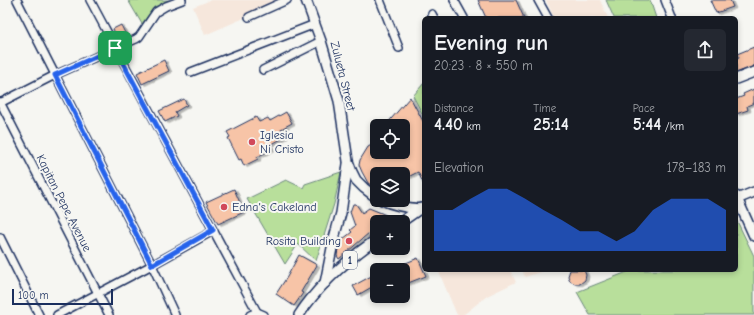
<!DOCTYPE html>
<meta charset="utf-8">
<style>
body{margin:0;font-family:"Comic Neue",sans-serif;background:#242831;color:#f1f3f6;height:100vh;display:flex;flex-direction:column;font-size:15px;white-space:nowrap}
*{box-sizing:border-box;margin:0}
p{font-size:13px;color:#9ea1a6}
.icon{flex:none;width:22px;height:22px;fill:none;stroke:currentColor;stroke-width:2;stroke-linecap:round;stroke-linejoin:round}
.map{position:relative;flex:1;overflow:hidden}
.side{position:absolute;left:422px;top:16px;width:316px;height:256px;display:flex;flex-direction:column;background:#171b24;border-radius:6px;box-shadow:0 2px 6px #0003}
.side>*{flex:none}
.tools{position:absolute;left:370px;top:119px;display:grid;gap:8px}
.tools a{display:grid;place-items:center;width:40px;height:40px;border-radius:6px;background:#171b24;box-shadow:0 2px 6px #0003;font-size:20px}
.scale{position:absolute;left:12px;bottom:10px;width:101px;box-sizing:border-box;padding-left:4px;border:2px solid #1b2f5e;border-top:0;font-size:11px;line-height:14px;white-space:nowrap;color:#1b2f5e;-webkit-text-stroke:3px #f6f6f2;paint-order:stroke}
.pin{position:absolute;display:grid;place-items:center;width:34px;height:34px;color:#fff;margin:-17px;border-radius:8px;box-shadow:0 2px 6px #0006}
.round{display:grid;place-items:center;flex:none;width:42px;height:42px;border-radius:6px;background:#242831}
.headline{display:flex;align-items:center;justify-content:space-between;height:68px;padding:0 12px}
h1{font-size:22px;font-weight:700;line-height:30px}
.stats{display:grid;grid-template-columns:repeat(3,1fr);gap:6px;height:68px;padding:4px 12px}
.stats div{display:grid;align-content:center}
.stats b{font-size:17px;font-weight:700}
.stats small{font-size:11px;font-weight:400}
.stats p{font-size:11px}
.chart{height:112px;padding:8px 12px}
.chart p{display:flex;justify-content:space-between}
.chart svg{width:100%;height:72px;margin-top:4px;fill:#2563eb;opacity:.7}
.map>svg:first-child{display:block}
</style>
<div class="map">
<svg width="754" height="315" viewBox="0 0 754 315">
<defs>
<filter id="shadow"><feDropShadow dx="3" dy="1.5" stdDeviation="0" flood-color="#0004"/></filter>
</defs>
<rect width="100%" height="100%" fill="#f6f6f2"/>
<filter id="ink" filterUnits="userSpaceOnUse"><feTurbulence type="fractalNoise" baseFrequency=".025" numOctaves="2"/><feDisplacementMap in="SourceGraphic" scale="8" xChannelSelector="R" yChannelSelector="G"/><feConvolveMatrix kernelMatrix="1 2 1 2 8 2 1 2 1" color-interpolation-filters="sRGB"/></filter>
<g filter="url(#ink)">
<g fill="#f6e7dc">
<path d="M211 0H286L205 35 193 7Z"/>
<path d="M546 0H600L608 18H554Z"/>
<path d="M438 270H510L516 282 487 296 463 315H457Z"/>
<path d="M522 270H546L525 277Z"/>
</g>
<g fill="#b8df9b" stroke="#6a877c">
<path d="M128 0H174L154 7 142 24Z"/>
<path d="M606 0H650L656 18H614Z"/>
<path d="M424 83V117L413 96Z"/>
<path d="M341 172 334 204 316 261 298 244 285 264 247 199 286 180 303 188 305 184Z"/>
<path d="M736 219 754 256V315H590L577 292 632 270H736Z"/>
</g>
<g fill="#f7c4a7" stroke="#1b2f5e" filter="url(#shadow)">
<path d="M478 0H516L524 18H486Z"/>
<path d="M710 0H730L733 7 716 13Z"/>
<path d="M121 25 127 37 119 41 113 29Z"/>
<path d="M754 47V66L736 73V60L739 58 737 54Z"/>
<path d="M164 60 169 71 142 84 137 73Z"/>
<path d="M754 89V103L747 106 748 110 736 114V99L744 96 743 94Z"/>
<path d="M410 97 424 123V185L418 172 408 177 403 169 395 174H377V189L368 183 362 172 359 165 360 160 368 147 377 142V152H403V126H385Z"/>
<path d="M184 99 187 105 175 112 177 116 165 122 159 111Z"/>
<path d="M286 112 292 123 281 129 285 137 270 145 272 149 257 157 258 159 244 166 241 159 239 160 228 138 230 137 227 132 256 117 259 122 268 118 270 121Z"/>
<path d="M234 189 244 212 218 224 206 202Z"/>
<path d="M353 204H356L362 213 369 208 386 215 388 218 383 222H377V226L339 259 337 256 339 242 352 232 350 230 355 226 350 212Z"/>
<path d="M299 255 317 265 301 292 303 293 294 306 276 294 287 277Z"/>
<path d="M418 258 426 276 403 285V270H389Z"/>
<path d="M570 270H584L586 275 585 280 580 284H575L570 281 568 276Z"/>
<path d="M377 273V284L358 295 353 286Z"/>
</g>
<g fill="none" stroke-linecap="round" stroke-linejoin="round">
<g stroke="#1b2f5e" stroke-width="10">
<g id="minor">
<path d="M17 0 152 265 175 315"/>
<path d="M90 0 257 312"/>
<path d="M380 0 399 48"/>
<path d="M454 0 464 18"/>
<path d="M538 0 548 18"/>
<path d="M665 0 672 18"/>
<path d="M432 14 434 18"/>
<path d="M249 17 287 0"/>
<path d="M263 70 321 41"/>
<path d="M191 72 315 24"/>
<path d="M0 102 109 315"/>
<path d="M0 103 55 75 136 39 139 37 156 12 166 6 182 0"/>
<path d="M0 237 39 315"/>
<path d="M57 315 152 265 213 231"/>
<path d="M250 315 257 312 264 315"/>
</g>
</g>
<g stroke="#1b2f5e" stroke-width="12">
<g id="major">
<path d="M306 0 321 41 339 101 348 161 352 172 356 180 364 188 377 198"/>
<path d="M736 79 754 72"/>
<path d="M736 196 754 236"/>
<path d="M737 199 754 192"/>
<path d="M382 200C395 206 407 208 421 209"/>
<path d="M401 222 421 208"/>
<path d="M325 283 334 238 341 213 348 164"/>
<path d="M299 315C319 285 348 259 377 239"/>
</g>
</g>
<use href="#minor" stroke="#f6f6f2" stroke-width="7"/>
<use href="#major" stroke="#f6f6f2" stroke-width="9"/>
</g>
</g>
<g fill="none" stroke-linecap="round" stroke-linejoin="round" filter="url(#ink)">
<g stroke="#fff" stroke-width="8">
<path id="route" d="M115 48 213 230 152 265 55 75Z"/>
</g>
<use href="#route" stroke="#2563eb" stroke-width="5"/>
</g>
<g fill="#d1495b" stroke="#f6f6f2" stroke-width="1.5">
<circle cx="252" cy="142" r="4"/>
<circle cx="224" cy="207" r="4"/>
<circle cx="349" cy="241" r="4"/>
</g>
<g text-anchor="middle" dominant-baseline="central" stroke-width="4" stroke-linejoin="round" paint-order="stroke">
<rect fill="#f6f6f2" stroke="#5d6b8a" stroke-width="1" x="343" y="251" width="14" height="18" rx="3"/>
<g font-size="11" font-weight="bold" fill="#1b2f5e">
<text x="350" y="260">1</text>
</g>
<g font-size="12" fill="#1b2f5e" stroke="#f6f6f2">
<text transform="translate(343 76) rotate(76)">Zulueta Street</text>
<text transform="translate(64 203) rotate(63)">Kapitan Pepe Avenue</text>
</g>
<g font-size="12" fill="#1b2f5e" stroke="#f6f6f2" text-anchor="start">
<text x="260" y="135">Iglesia<tspan x="260" dy="14">Ni Cristo</tspan></text>
<text x="232" y="207">Edna's Cakeland</text>
<text x="341" y="241" text-anchor="end">Rosita Building</text>
</g>
</g>
</svg>
<div class="tools">
<a><svg class="icon" aria-label="locate" viewBox="0 0 24 24"><circle cx="12" cy="12" r="6"/><path d="M12 2v4M12 18v4M2 12h4M18 12h4"/></svg></a>
<a><svg class="icon" aria-label="layers" viewBox="0 0 24 24"><path d="M12 4l9 5-9 5-9-5zM3 14l9 5 9-5"/></svg></a>
<a>+</a>
<a>−</a>
</div>
<div class="scale">100 m</div>
<div class="pin" style="left:115px;top:48px;background:#1e9e55"><svg class="icon" aria-label="arrive" viewBox="0 0 24 24"><path d="M6 21V4h12l-3 4 3 4H6"/></svg></div>
<section class="side">
<div class="headline"><div><h1>Evening run</h1><p>20:23 · 8 × 550 m</p></div><a class="round"><svg class="icon" aria-label="share" viewBox="0 0 24 24"><path d="M12 15V3M7 8l5-5 5 5M5 13v7h14v-7"/></svg></a></div>
<div class="stats">
<div><p>Distance</p><b>4.40<small> km</small></b></div>
<div><p>Time</p><b>25:14</b></div>
<div><p>Pace</p><b>5:44<small> /km</small></b></div>
</div>
<div class="chart"><p><span>Elevation</span>178–183 m</p>
<svg viewBox="0 0 160 44" preserveAspectRatio="none"><path d="M0 44V19L10 19L20 12L30 6L40 6L50 12L60 19L70 25L80 32L90 32L100 38L110 32L120 19L130 12L140 12L150 12L160 19V44z"/></svg>
</div>
</section>
</div>
